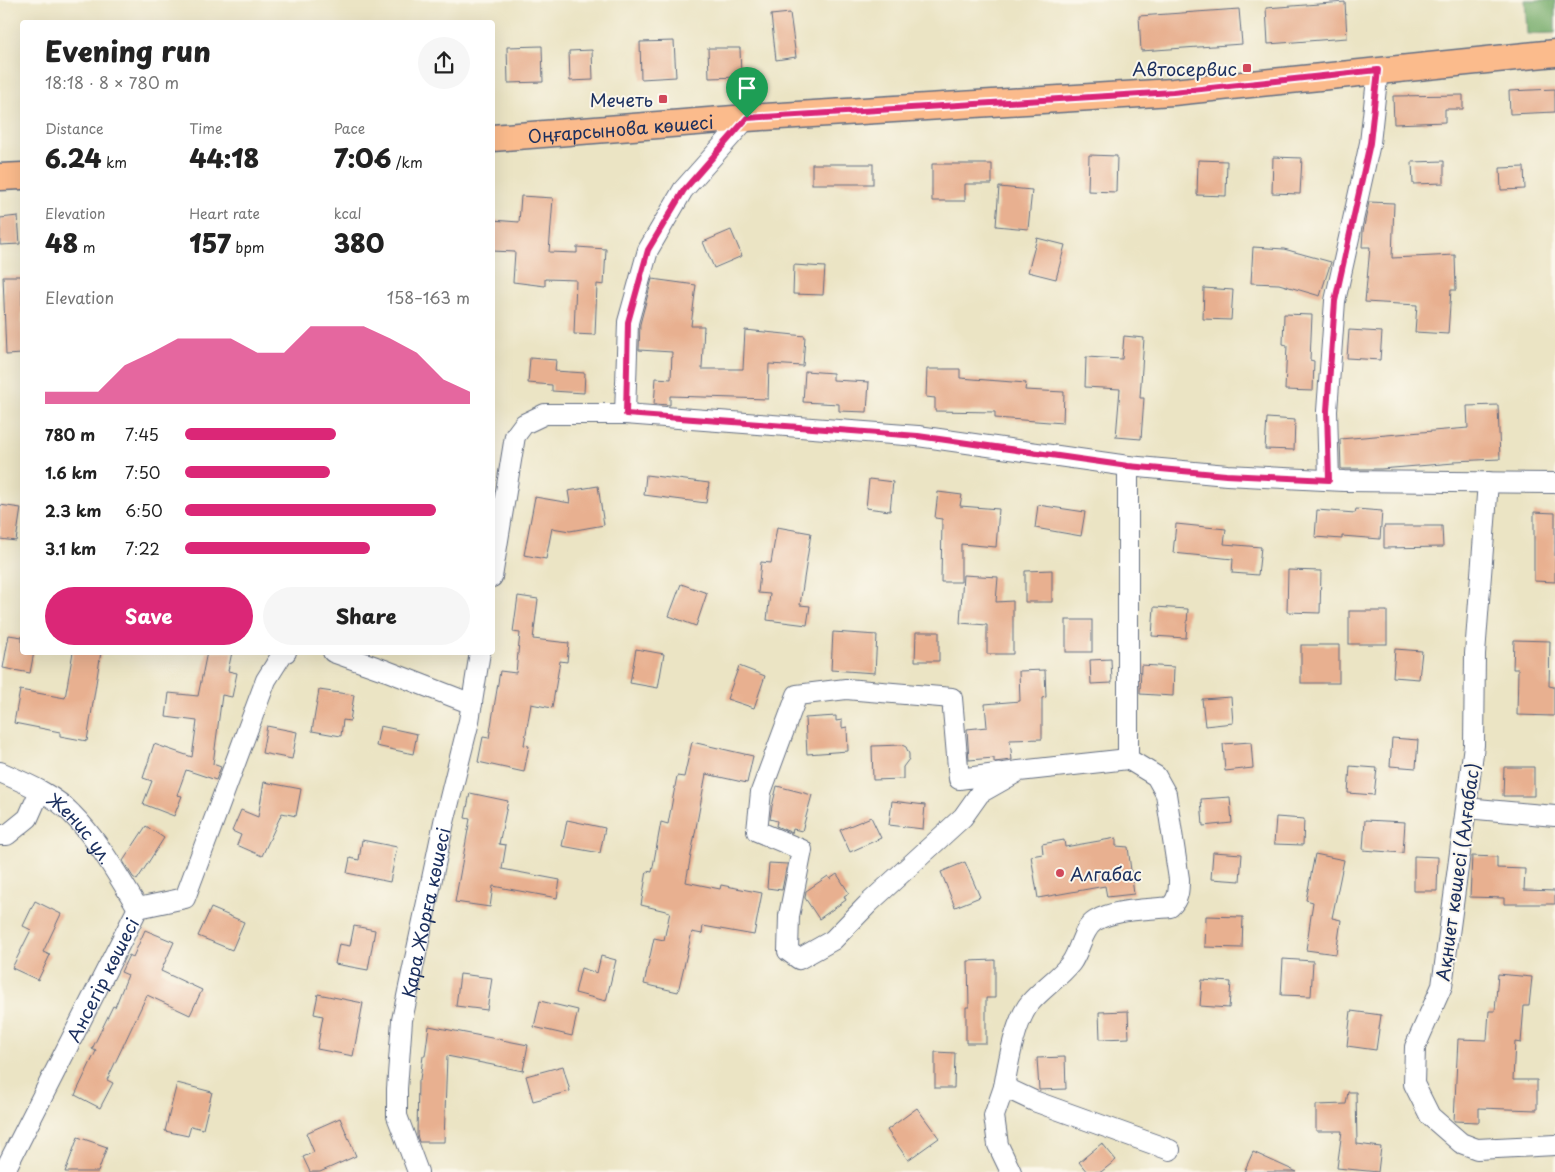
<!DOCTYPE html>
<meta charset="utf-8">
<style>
body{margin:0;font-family:"Playpen Sans",sans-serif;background:#f6f6f6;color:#222;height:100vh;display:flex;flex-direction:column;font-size:19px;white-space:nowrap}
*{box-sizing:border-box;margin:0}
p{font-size:16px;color:#767676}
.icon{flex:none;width:28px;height:28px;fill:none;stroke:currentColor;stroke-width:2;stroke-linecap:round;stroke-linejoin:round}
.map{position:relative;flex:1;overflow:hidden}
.drawer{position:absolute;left:20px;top:20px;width:475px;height:635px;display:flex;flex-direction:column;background:#fff;border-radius:5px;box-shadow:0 5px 20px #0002}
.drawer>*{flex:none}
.pin{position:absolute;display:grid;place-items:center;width:42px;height:42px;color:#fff;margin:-51px -21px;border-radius:50% 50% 50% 0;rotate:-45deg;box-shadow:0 0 5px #0007}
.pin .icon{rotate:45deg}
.round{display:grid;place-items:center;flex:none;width:52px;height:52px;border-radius:26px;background:#f6f6f6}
.summary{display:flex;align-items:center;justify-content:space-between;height:85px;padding:0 25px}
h1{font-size:28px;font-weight:800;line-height:38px}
.stats{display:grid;grid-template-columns:repeat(3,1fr);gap:8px;height:85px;padding:5px 25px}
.stats div{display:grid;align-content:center}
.stats b{font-size:25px;font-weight:800}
.stats small{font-size:14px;font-weight:400}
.stats p{font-size:14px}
.chart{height:140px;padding:10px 25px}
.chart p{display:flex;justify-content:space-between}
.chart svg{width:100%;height:90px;margin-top:5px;fill:#db2777;opacity:.7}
.button{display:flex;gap:10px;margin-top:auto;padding:10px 25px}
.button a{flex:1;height:58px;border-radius:30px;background:#db2777;color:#fff;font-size:20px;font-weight:800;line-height:58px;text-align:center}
.button a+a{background:#f6f6f6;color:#222}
ul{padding:0 25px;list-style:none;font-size:16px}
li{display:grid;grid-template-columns:80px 60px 1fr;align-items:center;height:38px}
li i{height:12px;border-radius:6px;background:#db2777}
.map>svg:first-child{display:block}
</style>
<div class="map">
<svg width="1555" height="1172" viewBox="0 0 1555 1172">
<rect width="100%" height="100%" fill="#fbf7ec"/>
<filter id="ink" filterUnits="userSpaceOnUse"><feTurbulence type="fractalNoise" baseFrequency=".02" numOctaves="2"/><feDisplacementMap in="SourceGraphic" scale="10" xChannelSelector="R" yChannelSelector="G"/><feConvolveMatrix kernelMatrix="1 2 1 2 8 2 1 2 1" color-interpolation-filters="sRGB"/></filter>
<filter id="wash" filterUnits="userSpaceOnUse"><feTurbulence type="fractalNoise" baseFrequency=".0096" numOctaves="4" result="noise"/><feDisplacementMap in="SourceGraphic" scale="20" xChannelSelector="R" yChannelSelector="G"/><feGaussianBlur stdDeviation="1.12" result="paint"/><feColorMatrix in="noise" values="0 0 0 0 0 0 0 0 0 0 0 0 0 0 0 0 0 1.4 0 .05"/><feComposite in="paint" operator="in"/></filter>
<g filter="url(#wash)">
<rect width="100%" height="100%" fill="#ebe4c4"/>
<path fill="#73aa68" stroke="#476c63" d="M1525 0H1555V33L1527 34Z"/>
<g id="blocks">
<g fill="#e8b090">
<path d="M1345 2 1347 38 1268 44 1266 8Z"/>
<path d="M1239 9 1242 44 1141 51 1139 16Z"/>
<path d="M790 13 796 57 776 60 771 15Z"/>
<path d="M674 41 676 77 641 79 640 42Z"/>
<path d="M542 46 543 82 508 83 507 47Z"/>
<path d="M708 48H740L741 77 709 78Z"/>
<path d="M592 50 593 80 570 81 569 51Z"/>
<path d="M1555 89V112L1510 114 1509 91Z"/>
<path d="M1463 95V109H1445V122L1394 124 1393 96Z"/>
<path d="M1089 155 1117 156 1116 192 1088 191Z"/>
<path d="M1273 157 1302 158 1300 194 1272 193Z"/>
<path d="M1198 160 1227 161 1226 196 1197 195Z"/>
<path d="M1444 161V183L1413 184 1412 162Z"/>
<rect x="812" y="164" width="61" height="20"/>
<path d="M932 164H992V184H965V201H932Z"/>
<path d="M1524 167 1525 189 1501 190 1500 168Z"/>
<path d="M999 187 1032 190 1028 229 996 226Z"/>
<path d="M521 196 553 198 549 252 577 253V247L606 249 604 285 597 284 595 335 574 334 576 280 545 279V286L513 282 515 252 492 251V220L519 222Z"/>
<path d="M1369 202 1394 203 1392 258 1455 255 1456 290H1451L1448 334 1415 332 1417 305 1365 302 1370 247H1362L1363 231Z"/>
<path d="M18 216 20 244 0 245V218Z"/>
<path d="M731 230 742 256 714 268 703 242Z"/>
<path d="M1037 238 1065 245 1056 279 1028 272Z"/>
<path d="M1253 247 1284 249 1331 262 1320 296 1279 284 1251 283Z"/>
<path d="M794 265 825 267 823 295 793 294Z"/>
<path d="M3 276H22V354L6 355Z"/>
<path d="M652 279 696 285 691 326H704L702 369H743L745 330 805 336 803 366 769 364 768 399 670 396V405L654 404 656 378 671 379 672 352 639 350 640 324Z"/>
<path d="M1204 288 1233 290 1231 320 1203 319Z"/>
<path d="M1284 314 1312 315 1310 360 1314 361 1313 391 1285 390 1287 345 1283 344Z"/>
<path d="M1349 330 1382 332 1380 360 1347 358Z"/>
<path d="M1124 336 1144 338 1140 398H1144L1141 439 1116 437 1120 389 1085 387 1086 357 1122 359Z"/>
<path d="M530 358 556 360 555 371 585 373 584 393 552 391V385L528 383Z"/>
<path d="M927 369H960V378L1026 383 1025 390 1064 392 1063 423 995 418V412L935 411V398L926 397Z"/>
<path d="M805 371 833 373V380L869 382 867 412 839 411V404L803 402Z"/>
<path d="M1498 405 1500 459 1454 461V463L1381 469H1341L1340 439 1468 428 1467 406Z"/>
<path d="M1267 418 1295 420 1294 450 1265 449Z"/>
<path d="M646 475 709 483 706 503 644 495Z"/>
<path d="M869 479 893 482 890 511 866 508Z"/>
<path d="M598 486 604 525 570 531 552 528 546 559 524 555 535 497 570 503 568 491Z"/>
<path d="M938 492 962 495 960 506 999 509 996 547 961 544V582H941L942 519 935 518Z"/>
<path d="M0 505 21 508 16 541 0 539Z"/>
<path d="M1038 505 1085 512 1081 536 1035 528Z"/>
<path d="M1356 509 1382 511 1380 539 1342 536V539L1315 537 1317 510 1355 513Z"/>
<path d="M1534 512 1555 513V582L1534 581Z"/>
<path d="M1176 524 1226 529 1224 544 1261 547 1258 575 1232 573 1233 559 1173 553Z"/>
<path d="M1384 526H1442L1443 547 1384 548Z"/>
<path d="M777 527 811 533 800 605 810 606 807 625 767 620 770 594 758 593 761 562 771 563Z"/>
<path d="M1052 570V602H1025V571Z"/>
<path d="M1288 570 1321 571 1320 613 1287 612Z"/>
<path d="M963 575 998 577 996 602 1013 601V654H987V625L960 623Z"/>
<path d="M681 584 707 593 696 626 669 616Z"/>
<path d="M518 596 538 599 533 639 569 643 567 662 560 661 552 708 531 704 524 745 529 746 524 772 478 762 483 737 489 738 500 671 516 673 520 633 513 632Z"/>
<path d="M1154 607 1188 609 1186 638 1152 636Z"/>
<rect x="1349" y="611" width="38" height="33"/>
<rect x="1066" y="620" width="26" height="32"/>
<path d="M833 632 877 635 875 673 831 670Z"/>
<path d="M916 632H939V661H915Z"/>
<path d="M9 635 22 637V652H34L30 673 3 668Z"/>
<path d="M1514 640 1550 641 1549 686 1554 687V716L1517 715 1518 669H1513Z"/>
<rect x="1301" y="645" width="38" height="38"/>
<path d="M636 649 664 654 658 688 630 683Z"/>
<path d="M1395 649 1422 651 1419 679 1393 677Z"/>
<path d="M73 652H101L87 741 60 736V732L14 723 20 690 65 698Z"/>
<path d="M207 652H232L228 671 237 673 232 697 222 695 213 764 221 767 216 780 186 770 177 795 182 796 174 816 143 804 152 781 143 778 154 744 192 757 197 721 166 717 169 693 198 696Z"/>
<path d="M1111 659 1112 683 1091 684 1090 660Z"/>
<path d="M1141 665 1174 667 1173 696 1140 694Z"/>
<path d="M739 666 765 676 754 708 727 699Z"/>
<path d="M1045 670 1046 697 1042 698V739L1010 740 1012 760 994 762V758L969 760 967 729 987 727 985 704 1020 701 1019 671Z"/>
<path d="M319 690 354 695 350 721 343 720 341 736 312 731Z"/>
<path d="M1231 697 1233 723 1205 726 1202 699Z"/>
<path d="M836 716V721L842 720V728L847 727 848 751 807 754 805 718Z"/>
<path d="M267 726 297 732 292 759 262 753Z"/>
<path d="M380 726 417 734 413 754 376 746Z"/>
<path d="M1392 738 1418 740 1416 768 1390 766Z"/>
<path d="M692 742 753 756 747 783 706 774 686 882 720 889 721 885 762 893 754 935 703 926 702 934 692 932 678 992 644 984 654 938 664 940 670 912 641 905 647 871 652 872 661 822 668 824 677 776 684 777Z"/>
<path d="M1251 742 1253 768 1225 771 1223 744Z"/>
<path d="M902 745 906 747 909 754V759L903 767V779L873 780 872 746Z"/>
<path d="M1350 766 1377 768 1374 795 1348 793Z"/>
<path d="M1504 767H1534V796H1503Z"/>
<path d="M264 782 301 789 296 816 282 813 262 856 237 845 241 835 232 831 241 810 258 817Z"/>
<path d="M777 786 812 795 802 831 793 829 792 833 790 832 776 826 777 821 770 819 772 806Z"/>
<path d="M470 793 508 801 499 844 506 845 502 869 560 880 557 898 493 886 490 907 455 902 470 819 465 818Z"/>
<path d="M1230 797 1232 823 1203 826 1201 799Z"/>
<path d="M892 801 925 805 923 829 889 825Z"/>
<path d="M871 817 881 838 850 852 840 830Z"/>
<path d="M1276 817 1304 819 1303 845 1274 844Z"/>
<path d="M567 820 605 828 600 853 562 846Z"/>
<path d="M1365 820 1405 822 1403 853 1363 850Z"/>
<path d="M146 826 164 838 137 880 133 877 123 861Z"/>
<path d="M1116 838V846L1128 847 1134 894 1107 897 1105 886 1038 898 1031 856 1043 854 1042 844 1064 840 1065 847Z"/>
<path d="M362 840 397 847 390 882 347 873 350 858 359 860Z"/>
<path d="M1213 852 1242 854 1240 881 1211 879Z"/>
<path d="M1315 854 1344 860 1332 918 1341 920 1336 954 1306 950 1313 902 1306 900Z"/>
<path d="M1414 856 1438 857 1437 891H1414Z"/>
<path d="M1472 856 1497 857V868L1525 869 1524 890 1555 891V904H1504V898L1470 897Z"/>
<path d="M965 862 980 897 955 907 941 872Z"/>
<path d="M769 863 787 864 782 890 767 888Z"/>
<path d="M837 874 849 893 844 896 846 900 819 919 805 898 806 891 828 876 830 879Z"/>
<path d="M35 901 61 914 43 952 50 955 38 980 12 968 31 930 23 926Z"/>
<path d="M211 908 244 922 232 950 198 936Z"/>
<path d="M1206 916 1243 917 1242 948 1205 947Z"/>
<path d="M354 926 375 930 368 970 335 964 339 944 350 946Z"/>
<path d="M145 930 174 942 161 971 202 990 190 1015 147 995 107 1080 113 1083 100 1108 75 1095 96 1051 92 1049 113 1006 115 1007 128 975 121 972 129 955 133 957Z"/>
<path d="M601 956 616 960 606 1001 575 993 581 968 597 973Z"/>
<path d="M1283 959 1313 961 1311 996 1281 995Z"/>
<path d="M995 960V998H986V1043H966V1007H969L968 961Z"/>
<path d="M460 974 492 978 487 1010 456 1006Z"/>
<path d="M1498 974 1532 977 1529 1006H1524L1521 1043 1515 1042 1513 1080H1537V1110L1479 1108V1122L1454 1121 1458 1039 1487 1040 1489 1011H1495Z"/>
<path d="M1202 980 1231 982 1229 1008 1200 1006Z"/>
<path d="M318 994 363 1003 353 1056 317 1049 323 1016 314 1014Z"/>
<path d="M540 1001 578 1010 572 1036 534 1027Z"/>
<path d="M1128 1011 1129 1038 1100 1039 1099 1012Z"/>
<path d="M1351 1011 1381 1015 1376 1050 1347 1046Z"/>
<path d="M429 1026 528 1045 523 1071 447 1056 444 1142H419L417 1135 418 1080H420L423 1056H425Z"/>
<path d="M935 1052 955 1053 954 1088H935Z"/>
<path d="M1065 1057 1066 1089 1039 1090 1037 1058Z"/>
<path d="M563 1066 570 1091 533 1101 526 1076Z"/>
<path d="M177 1083 212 1092 203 1129 191 1126 188 1136 165 1131Z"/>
<path d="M1348 1092H1356L1357 1144 1381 1147 1378 1172 1337 1168 1342 1131H1316V1105L1346 1104Z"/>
<path d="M917 1108 939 1138 908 1160 887 1130Z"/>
<path d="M340 1118 356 1156 320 1172H310L303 1157 314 1152 306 1133Z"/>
<path d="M78 1137 107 1147 98 1172H65Z"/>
<path d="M1102 1143 1116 1160 1101 1172H1087L1079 1162Z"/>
<path d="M1253 1152 1297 1172H1244Z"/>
</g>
</g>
</g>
<g filter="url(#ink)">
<use href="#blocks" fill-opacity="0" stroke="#646e82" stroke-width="1"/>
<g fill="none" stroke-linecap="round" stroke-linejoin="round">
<g stroke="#646e82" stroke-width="22">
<g id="minor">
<path d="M625 414 628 322 648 250 683 190 747 118"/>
<path d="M1329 480 1327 411 1335 301 1370 143 1378 70"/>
<path d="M1488 482 1475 654 1474 745 1466 808 1442 986 1415 1047 1414 1084 1430 1116 1461 1143 1477 1149 1555 1145"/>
<path d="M492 577 515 436 524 424 545 414H625L918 436 1128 466 1227 475 1344 481 1555 483"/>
<path d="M333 652 387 671 472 704"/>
<path d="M1128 759V466"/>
<path id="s1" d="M0 772C25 783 53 794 72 814 99 841 118 876 138 908"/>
<path d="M1466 808 1555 816"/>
<path d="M0 835H7L28 818 40 791"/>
<path d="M138 908 185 898 266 680 283 653 286 652"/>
<path d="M1004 1087C1008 1064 1015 1021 1030 1003 1042 989 1059 978 1071 963 1080 951 1082 929 1095 921 1114 909 1147 910 1170 907 1179 899 1179 890 1179 879L1166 794 1156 776 1128 759 1019 771 980 793 963 817 869 903 833 940 799 959 788 951 789 916 802 850 757 831 761 792 797 695 846 689 952 698 959 779 1019 771"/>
<path id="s2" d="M4 1172 138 908"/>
<path id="s3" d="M418 1172 397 1116V1089L402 1020 444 822 469 721 480 652"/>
<path d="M1011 1172 998 1145 994 1116 1004 1087 1034 1101 1170 1150"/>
</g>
</g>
<g stroke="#646e82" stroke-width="29">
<g id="major">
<path id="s4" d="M492 138 747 118 1173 92 1555 53"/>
<path d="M0 177 22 176"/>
</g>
</g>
<use href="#minor" stroke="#fff" stroke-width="20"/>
<use href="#major" stroke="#fbbb8c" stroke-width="26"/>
</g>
</g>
<g fill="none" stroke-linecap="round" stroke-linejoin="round" filter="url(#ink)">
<g stroke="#fff" stroke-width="10">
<path id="route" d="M1378 70 1370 143 1335 301 1327 411 1329 480 1226 475 1128 466 918 436 626 414 628 322 648 250 684 190 747 118 1173 92Z"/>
</g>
<use href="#route" stroke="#db2777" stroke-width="6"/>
</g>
<g fill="#d1495b" stroke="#fbf7ec" stroke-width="2">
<rect x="1242" y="63" width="10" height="10" rx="2.5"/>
<rect x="658" y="94" width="10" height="10" rx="2.5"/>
<circle cx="1060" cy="873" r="5"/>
</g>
<g text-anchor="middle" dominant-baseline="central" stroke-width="4" stroke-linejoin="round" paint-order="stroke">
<g font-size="18" fill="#1b2f5e" stroke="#fbf7ec" text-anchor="end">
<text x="1237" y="68">Автосервис</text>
<text x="653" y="99">Мечеть</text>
<text x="1070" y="873" text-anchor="start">Алгабас</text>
</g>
<g font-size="18" fill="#1b2f5e" stroke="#fbf7ec">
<text stroke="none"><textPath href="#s4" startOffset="129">Оңғарсынова көшесі</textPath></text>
<text stroke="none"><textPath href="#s1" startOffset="100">Женис ул.</textPath></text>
<text transform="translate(1457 872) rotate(-82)">Ақниет көшесі (Алғабас)</text>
<text stroke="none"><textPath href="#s3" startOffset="266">Қара Жорға көшесі</textPath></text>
<text stroke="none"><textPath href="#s2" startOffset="216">Ансегір көшесі</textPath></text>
</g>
</g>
</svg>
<div class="pin" style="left:747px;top:118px;background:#1e9e55"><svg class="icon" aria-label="arrive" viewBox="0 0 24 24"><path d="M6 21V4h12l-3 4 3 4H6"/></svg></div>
<section class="drawer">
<div class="summary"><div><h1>Evening run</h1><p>18:18 · 8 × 780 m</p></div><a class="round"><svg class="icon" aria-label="share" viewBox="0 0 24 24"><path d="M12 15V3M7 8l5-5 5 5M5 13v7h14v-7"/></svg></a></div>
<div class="stats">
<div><p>Distance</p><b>6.24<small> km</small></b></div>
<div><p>Time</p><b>44:18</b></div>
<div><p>Pace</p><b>7:06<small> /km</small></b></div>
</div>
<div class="stats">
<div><p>Elevation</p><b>48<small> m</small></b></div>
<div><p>Heart rate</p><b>157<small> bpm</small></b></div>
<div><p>kcal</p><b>380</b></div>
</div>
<div class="chart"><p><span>Elevation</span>158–163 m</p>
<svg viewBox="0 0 160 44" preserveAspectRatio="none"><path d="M0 44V38L10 38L20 38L30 25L40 19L50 12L60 12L70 12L80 19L90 19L100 6L110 6L120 6L130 12L140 19L150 32L160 38V44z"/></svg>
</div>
<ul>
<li><b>780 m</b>7:45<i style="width:53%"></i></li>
<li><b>1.6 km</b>7:50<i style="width:51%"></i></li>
<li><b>2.3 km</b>6:50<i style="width:88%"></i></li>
<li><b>3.1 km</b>7:22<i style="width:65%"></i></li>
</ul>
<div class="button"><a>Save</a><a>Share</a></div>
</section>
</div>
